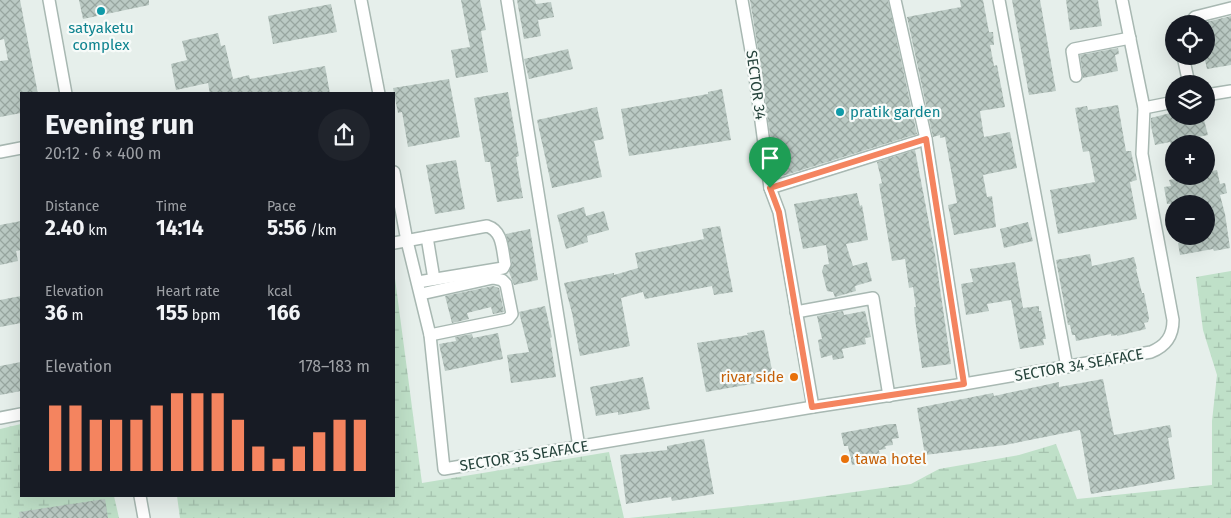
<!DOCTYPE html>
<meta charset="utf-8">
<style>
body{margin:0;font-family:"Fira Sans",sans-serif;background:#20242c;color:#f1f3f6;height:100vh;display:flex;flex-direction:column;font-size:19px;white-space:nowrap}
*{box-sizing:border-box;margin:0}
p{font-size:16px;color:#9ea1a6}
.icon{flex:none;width:28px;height:28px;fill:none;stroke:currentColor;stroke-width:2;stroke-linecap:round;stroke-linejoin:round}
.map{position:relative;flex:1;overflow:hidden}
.drawer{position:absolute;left:20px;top:92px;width:375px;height:405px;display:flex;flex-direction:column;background:#171b24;border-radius:0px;box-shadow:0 5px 20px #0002}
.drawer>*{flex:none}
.tools{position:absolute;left:1165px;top:15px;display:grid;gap:10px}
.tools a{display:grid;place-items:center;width:50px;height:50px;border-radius:50%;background:#171b24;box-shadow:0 5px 20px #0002;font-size:25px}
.pin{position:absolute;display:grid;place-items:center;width:42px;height:42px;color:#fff;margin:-51px -21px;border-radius:50% 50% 50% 0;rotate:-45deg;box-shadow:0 0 5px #0007}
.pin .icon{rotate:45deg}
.round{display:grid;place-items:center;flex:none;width:52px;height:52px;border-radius:26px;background:#20242c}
.overview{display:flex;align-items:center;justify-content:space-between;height:85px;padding:0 25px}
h1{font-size:28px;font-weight:700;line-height:38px}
.figures{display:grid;grid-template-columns:repeat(3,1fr);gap:8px;height:85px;padding:5px 25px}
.figures div{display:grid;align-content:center}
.figures b{font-size:21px;font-weight:700}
.figures small{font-size:14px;font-weight:400}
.figures p{font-size:14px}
.chart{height:140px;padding:10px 25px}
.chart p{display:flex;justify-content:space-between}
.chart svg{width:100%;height:90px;margin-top:5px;stroke:#f4845f;stroke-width:6}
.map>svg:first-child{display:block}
</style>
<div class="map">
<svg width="1231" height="518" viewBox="0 0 1231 518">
<defs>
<pattern id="wetland-marsh" width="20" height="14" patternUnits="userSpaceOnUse" patternTransform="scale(1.25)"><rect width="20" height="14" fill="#bfe0c8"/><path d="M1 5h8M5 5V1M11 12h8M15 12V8" fill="none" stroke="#a4c1ad"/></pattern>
<pattern id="building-cross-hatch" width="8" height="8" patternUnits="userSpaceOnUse" patternTransform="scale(1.25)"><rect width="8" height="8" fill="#bbcac4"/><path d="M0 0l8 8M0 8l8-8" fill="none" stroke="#98a6a0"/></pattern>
</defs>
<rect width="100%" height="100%" fill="#e6efeb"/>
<g fill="url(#wetland-marsh)">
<path d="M394 271 422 483 609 452 624 518H180L177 496H394Z"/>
<path d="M1231 271V518H629L790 501 911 484 939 469 1019 455 1056 444 1077 499 1212 485V421L1217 375 1203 330 1196 277Z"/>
<path d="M21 424V496H114L119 518H0V429Z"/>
</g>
<g fill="url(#building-cross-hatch)">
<path d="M0 0H20L38 94H21V113L0 117V61L8 60 4 39 0 40Z"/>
<path d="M79 0H149V5L83 19Z"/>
<path d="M461 0H480L486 30 481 31 488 72 456 78 451 50 470 47Z"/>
<path d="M517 0H535L536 4 551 2 554 17 538 20 541 36 524 39Z"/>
<path d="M750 0H888L917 134 776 178 760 61Z"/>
<path d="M960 0H983L989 32H993L994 45H990L994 66 997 65 1005 107 980 111 984 137 1010 132 1017 168 983 175 987 197 992 196 996 227 954 235 948 205 957 203 945 137 940 138V135L933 137 907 17 961 7Z"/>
<path d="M1012 0H1040L1056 91 1029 95Z"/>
<path d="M1066 0H1098L1102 26 1070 30Z"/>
<path d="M331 4 337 32 273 44 268 16Z"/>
<path d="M1231 16V65L1207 69 1204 56H1206V22Z"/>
<path d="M218 33 221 46 225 45 233 79 249 75 250 79 325 66 330 94H210L208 83 176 90 171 64 187 60 182 41Z"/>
<path d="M1118 48 1119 54 1115 55 1118 71 1083 78 1080 55Z"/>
<path d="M568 49 573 69 529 79 524 59Z"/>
<path d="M449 79 460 137 408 147 402 112 398 113 393 88Z"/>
<path d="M722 89 731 140 629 156 621 109 708 94V92Z"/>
<path d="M508 92 519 156 516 157 523 198 497 202 490 162H485L474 98Z"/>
<path d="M1118 105 1126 151H1131L1137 180 1130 182 1137 219 1058 234 1050 190 1095 182 1089 151 1083 152 1075 108 1087 106 1088 110Z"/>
<path d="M597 107 604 139 594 141 602 177 552 188 537 120Z"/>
<path d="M1174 112V116H1203L1208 135 1198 137 1199 139 1171 146 1170 142 1155 145 1151 126V118Z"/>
<path d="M915 150 935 254 951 364 922 368 915 319 914 307H916L913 287 909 288 905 259 892 261 879 184 882 183 877 162Z"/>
<path d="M456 160 465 209 435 214 426 165Z"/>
<path d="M1217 170 1220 184 1225 183 1227 193 1220 195 1225 214 1230 248 1214 251 1213 249 1180 255 1178 243 1181 242 1179 236H1206V204H1167L1164 187 1171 186 1169 180 1191 176H1206V172Z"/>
<path d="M857 193 860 206 862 205 868 240 846 244 853 266 867 262 872 281 855 286 856 291 835 297 833 292 827 291 822 271 824 265 829 264 826 245 803 249 794 204Z"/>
<path d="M584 207 586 216 604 211 609 230 587 236 588 242 566 249 557 215Z"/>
<path d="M21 221V250L16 251 18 261 0 265V225Z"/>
<path d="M1028 222 1033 241 1004 248 1000 229Z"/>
<path d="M720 226 733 292 714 295 712 286 645 299 643 292 621 298 630 346 580 356 572 313 564 283 614 273V275L638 268 635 253 704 239 702 229Z"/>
<path d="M530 229 538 280 514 285 509 272 512 263 506 234Z"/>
<path d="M1090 254 1092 266 1134 257 1137 269H1136L1142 293H1144L1149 318 1148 322 1144 323 1146 329 1117 336V335L1111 336V334L1076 341 1075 335H1072L1070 325H1068L1056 260Z"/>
<path d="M1015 262 1023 308 1039 306V311H1041L1046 339H1043L1044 345 1020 349 1011 300 987 304 989 311 966 315 961 284 973 282 970 269Z"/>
<path d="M493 286 499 288 504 312 493 314 491 307 467 313 469 319 452 323 445 296Z"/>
<path d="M21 296V323L0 327V300Z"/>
<path d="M545 306 552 337 550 338 556 377 511 383 507 355 529 352 519 312Z"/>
<path d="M843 311 844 315 865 311 871 337 865 338 866 344 842 349 844 358 833 360 832 355 821 358 818 340 822 339 817 316Z"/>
<path d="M764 330 774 380 706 392 697 343 748 335 747 333Z"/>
<path d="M498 333 503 359 445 371 439 344 456 341 455 337 472 334 473 338Z"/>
<path d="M21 362V391L0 395V366Z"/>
<path d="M643 377 650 409 618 415V412L596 416 590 387Z"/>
<path d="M1103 379 1114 435 1170 425 1172 437 1168 438 1175 479 1091 494 1080 430 1005 445 925 455 917 408 993 393 994 396 1059 382V387Z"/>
<path d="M890 424H896L899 438 892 439 893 445 885 446 886 449 879 450 880 455 869 457V461L852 465 848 446H844L841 433Z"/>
<path d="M704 439 714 494 672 501 671 497 626 504 620 455 667 450V446Z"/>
<path d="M105 499 108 518H20L19 512Z"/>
</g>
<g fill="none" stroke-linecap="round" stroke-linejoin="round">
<g stroke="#a8b8b2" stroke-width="14">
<g id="minor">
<path d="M49 0 66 94"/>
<path d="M361 0 379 94"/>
<path d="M507 0 579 447"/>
<path d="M742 0 753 62 770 188 779 212 813 407"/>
<path d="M895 0 926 139 964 384"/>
<path d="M999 0 1067 367"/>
<path d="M1189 24 1195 17 1231 8"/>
<path d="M1183 56 1189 84"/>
<path d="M1076 76 1072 51 1074 49 1130 38"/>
<path d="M1206 95 1231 91"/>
<path d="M1144 108 1174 102"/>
<path d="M0 152 21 148"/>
<path d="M394 172 407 241 430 335 444 469 813 407 964 384 1151 352C1166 346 1173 336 1173 320L1142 154 1144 108 1122 0"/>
<path d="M770 188 926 139"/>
<path d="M427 237 434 279"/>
<path d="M394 243 487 226C503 231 502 249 505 264L503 268 418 282"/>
<path d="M421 294 493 278 502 280 506 284 512 314 508 319 430 335"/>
<path d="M796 312 873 298 889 396"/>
<path d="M0 418 21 414"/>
<path d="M140 496 144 518"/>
</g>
</g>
<use href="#minor" stroke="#fff" stroke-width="11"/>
</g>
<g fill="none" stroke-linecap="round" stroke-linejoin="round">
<g stroke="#fff" stroke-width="10">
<path id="route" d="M926 139 964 384 812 407 779 212 770 188Z"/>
</g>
<use href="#route" stroke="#f4845f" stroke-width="6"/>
</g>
<g fill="#0f9aa8" stroke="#f7fbf9" stroke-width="2">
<circle cx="101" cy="11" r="5"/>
<circle cx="840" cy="112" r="5"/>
</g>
<g fill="#e8710a" stroke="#f7fbf9" stroke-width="2">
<circle cx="794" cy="377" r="5"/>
<circle cx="845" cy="459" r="5"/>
</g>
<g text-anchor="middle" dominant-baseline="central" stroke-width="4.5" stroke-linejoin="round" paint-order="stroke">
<g font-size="15" fill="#0d838f" stroke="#f7fbf9">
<text x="101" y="28">satyaketu<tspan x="101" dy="17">complex</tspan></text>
<text x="850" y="112" text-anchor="start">pratik garden</text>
</g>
<g font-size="15" fill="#24423a" stroke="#f7fbf9">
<text transform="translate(756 85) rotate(82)">SECTOR 34</text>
<text transform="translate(1079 365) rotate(-10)">SECTOR 34 SEAFACE</text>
<text transform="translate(524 456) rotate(-9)">SECTOR 35 SEAFACE</text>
</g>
<g font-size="15" fill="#c56008" stroke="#f7fbf9" text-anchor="end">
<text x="784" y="377">rivar side</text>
<text x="855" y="459" text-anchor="start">tawa hotel</text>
</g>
</g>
</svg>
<div class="tools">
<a><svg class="icon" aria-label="locate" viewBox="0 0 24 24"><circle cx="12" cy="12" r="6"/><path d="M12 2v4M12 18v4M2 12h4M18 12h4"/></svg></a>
<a><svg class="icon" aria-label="layers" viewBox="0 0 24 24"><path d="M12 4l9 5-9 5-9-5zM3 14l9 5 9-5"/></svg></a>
<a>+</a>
<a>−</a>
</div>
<div class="pin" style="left:770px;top:188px;background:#1e9e55"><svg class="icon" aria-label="arrive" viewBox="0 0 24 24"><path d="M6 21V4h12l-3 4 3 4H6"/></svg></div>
<section class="drawer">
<div class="overview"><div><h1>Evening run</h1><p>20:12 · 6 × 400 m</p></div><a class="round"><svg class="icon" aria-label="share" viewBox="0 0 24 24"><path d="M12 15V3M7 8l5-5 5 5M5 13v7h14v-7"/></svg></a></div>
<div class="figures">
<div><p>Distance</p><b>2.40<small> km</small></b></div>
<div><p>Time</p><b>14:14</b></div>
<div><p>Pace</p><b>5:56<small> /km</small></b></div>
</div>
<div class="figures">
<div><p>Elevation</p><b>36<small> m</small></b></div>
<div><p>Heart rate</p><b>155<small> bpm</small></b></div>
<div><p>kcal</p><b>166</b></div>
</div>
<div class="chart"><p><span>Elevation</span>178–183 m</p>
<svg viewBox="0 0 160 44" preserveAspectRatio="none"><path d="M5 44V12M15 44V12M25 44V19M35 44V19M45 44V19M55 44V12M65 44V6M75 44V6M85 44V6M95 44V19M105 44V32M115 44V38M125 44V32M135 44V25M145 44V19M155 44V19"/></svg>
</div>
</section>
</div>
